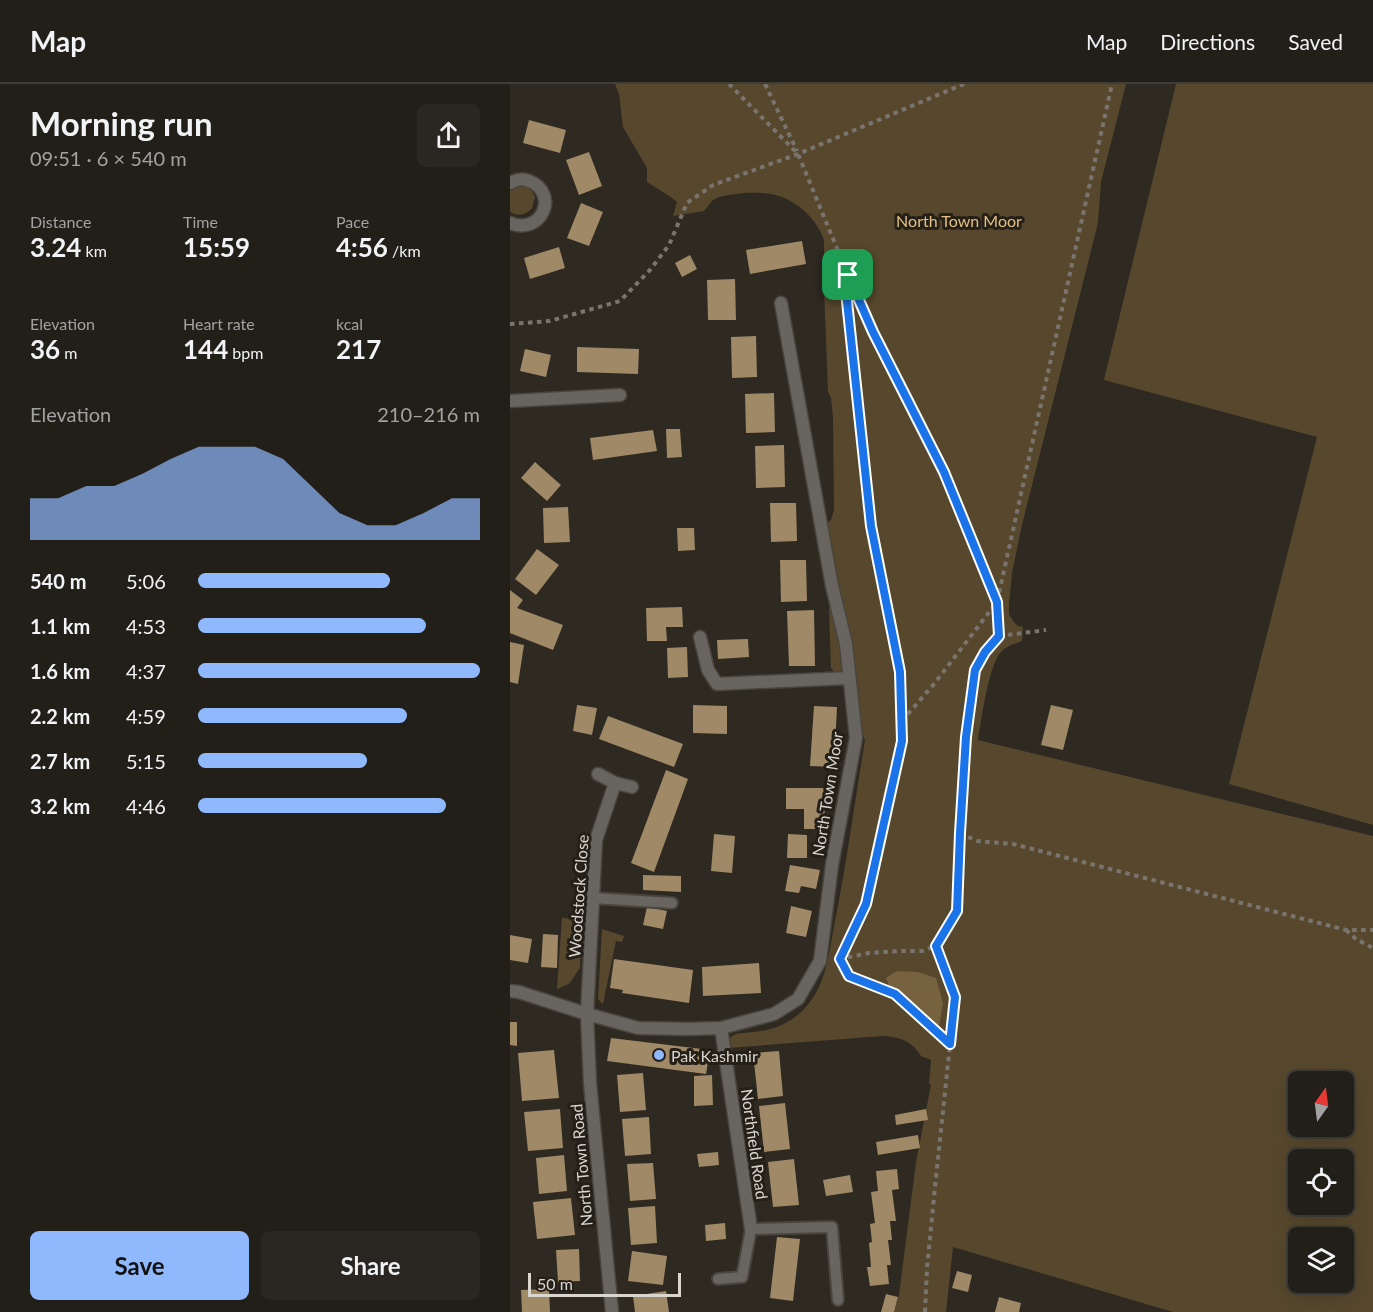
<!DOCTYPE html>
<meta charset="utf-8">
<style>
body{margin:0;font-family:Lato,sans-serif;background:#2a2722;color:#f1f3f6;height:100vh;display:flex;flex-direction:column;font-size:22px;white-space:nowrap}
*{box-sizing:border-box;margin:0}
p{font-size:20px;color:#a2a2a2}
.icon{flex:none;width:33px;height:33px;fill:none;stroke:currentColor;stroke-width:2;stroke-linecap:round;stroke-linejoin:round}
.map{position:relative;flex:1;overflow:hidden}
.sheet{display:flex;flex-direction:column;background:#221f19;width:510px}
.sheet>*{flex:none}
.needle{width:39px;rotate:14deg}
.fabs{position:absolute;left:778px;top:987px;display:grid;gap:12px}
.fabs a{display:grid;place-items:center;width:66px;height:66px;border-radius:9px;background:#221f19;box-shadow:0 6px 24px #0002,0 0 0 2px #3f3d38;font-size:30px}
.scale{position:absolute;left:18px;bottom:15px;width:153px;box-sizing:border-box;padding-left:6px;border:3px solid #d9d6d0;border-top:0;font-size:16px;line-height:21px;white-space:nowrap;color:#d9d6d0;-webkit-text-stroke:4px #241f17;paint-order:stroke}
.pin{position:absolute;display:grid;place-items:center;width:51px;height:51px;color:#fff;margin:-26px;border-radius:12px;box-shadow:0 3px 9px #0006}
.round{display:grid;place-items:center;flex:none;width:63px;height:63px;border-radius:9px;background:#2a2722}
.head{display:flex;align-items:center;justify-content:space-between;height:102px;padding:0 30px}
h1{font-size:33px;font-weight:700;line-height:45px}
.metrics{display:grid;grid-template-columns:repeat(3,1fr);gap:9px;height:102px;padding:6px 30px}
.metrics div{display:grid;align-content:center}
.metrics b{font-size:26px;font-weight:700}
.metrics small{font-size:16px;font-weight:400}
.metrics p{font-size:16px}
.chart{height:168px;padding:12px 30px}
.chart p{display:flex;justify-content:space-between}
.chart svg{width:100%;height:108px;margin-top:6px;fill:#8fb8fd;opacity:.7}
.cta{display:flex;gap:12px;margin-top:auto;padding:12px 30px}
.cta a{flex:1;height:69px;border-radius:9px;background:#8fb8fd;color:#111;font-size:24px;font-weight:700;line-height:69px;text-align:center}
.cta a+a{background:#2a2722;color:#f1f3f6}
ul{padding:0 30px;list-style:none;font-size:20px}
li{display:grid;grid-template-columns:96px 72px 1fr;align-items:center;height:45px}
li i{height:15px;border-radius:8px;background:#8fb8fd}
header{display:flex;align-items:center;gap:36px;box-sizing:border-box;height:84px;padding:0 30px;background:#221f19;border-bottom:2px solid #3f3d38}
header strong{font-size:28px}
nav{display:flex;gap:33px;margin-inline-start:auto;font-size:21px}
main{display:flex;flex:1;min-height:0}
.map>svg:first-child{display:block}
</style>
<header>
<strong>Map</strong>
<nav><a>Map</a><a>Directions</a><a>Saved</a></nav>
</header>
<main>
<section class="sheet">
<div class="head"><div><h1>Morning run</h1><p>09:51 · 6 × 540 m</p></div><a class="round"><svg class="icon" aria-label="share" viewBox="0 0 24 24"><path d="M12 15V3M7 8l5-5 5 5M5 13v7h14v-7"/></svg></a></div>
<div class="metrics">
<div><p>Distance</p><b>3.24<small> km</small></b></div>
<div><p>Time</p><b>15:59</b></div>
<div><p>Pace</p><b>4:56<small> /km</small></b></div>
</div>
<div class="metrics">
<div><p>Elevation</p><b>36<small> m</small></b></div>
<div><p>Heart rate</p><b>144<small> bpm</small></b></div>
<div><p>kcal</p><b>217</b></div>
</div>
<div class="chart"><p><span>Elevation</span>210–216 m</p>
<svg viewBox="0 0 160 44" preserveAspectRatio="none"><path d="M0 44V27L10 27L20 22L30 22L40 17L50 11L60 6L70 6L80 6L90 11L100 22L110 33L120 38L130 38L140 33L150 27L160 27V44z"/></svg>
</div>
<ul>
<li><b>540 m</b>5:06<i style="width:68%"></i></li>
<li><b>1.1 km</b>4:53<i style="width:81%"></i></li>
<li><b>1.6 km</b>4:37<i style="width:100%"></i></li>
<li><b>2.2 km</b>4:59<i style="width:74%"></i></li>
<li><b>2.7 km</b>5:15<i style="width:60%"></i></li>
<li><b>3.2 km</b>4:46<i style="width:88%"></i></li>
</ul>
<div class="cta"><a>Save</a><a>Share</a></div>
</section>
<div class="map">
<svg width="863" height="1228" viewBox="0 0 863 1228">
<rect width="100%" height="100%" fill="#2e2921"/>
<g fill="#57482d" fill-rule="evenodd">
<path d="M105 0H616L591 98 588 139 511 445 502 489 499 521V530L503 537 508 542 513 543 512 557C504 560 496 562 491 568 479 580 471 637 468 656L863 752V1228H663L443 1163 436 1228H384L389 1211 406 1078 421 1001 419 1000 421 976 411 972C402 957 390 953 373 952L217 964C218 960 218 955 222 952 228 948 237 949 244 948 269 946 292 933 304 912 318 889 320 862 325 837 337 777 345 716 355 656L348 640 337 604 321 584 319 525 328 512 315 441 321 436 324 426 323 333 321 314 318 308 314 203V157C309 137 288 118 269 112 258 108 237 108 226 110 219 111 209 112 203 116 200 119 197 124 194 127L163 132 167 118C158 110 147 105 137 98V84L113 43 109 10ZM789 998H834V1042H789ZM789 1076H834V1120H789ZM789 1154H834V1198H789Z"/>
<path d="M666 0H863V741L719 700 807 353 594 296Z"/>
<path d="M6 99 20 103 25 113 22 124C16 131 8 133 0 128V102Z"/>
<path d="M52 834 71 835 70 884 59 900 47 905Z"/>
<path d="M92 845 114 852 112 858 106 857 93 920 88 915Z"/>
</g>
<path fill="#76623f" d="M387 887 408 888 426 894 433 919 429 943 380 904 376 894Z"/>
<g fill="#9f8966">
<path d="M19 36 56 46 50 69 13 59Z"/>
<path d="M79 68 92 102 69 111 56 76Z"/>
<path d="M71 119 93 128 79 162 57 154Z"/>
<path d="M292 157 296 180 240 190 236 166Z"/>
<path d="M49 163 55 184 20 195 14 174Z"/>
<path d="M180 171 187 185 172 193 165 179Z"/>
<path d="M225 195 226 236H198L197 196Z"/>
<path d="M246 252 247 293 222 294 221 253Z"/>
<path d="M67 263 129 265 128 290 67 288Z"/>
<path d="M15 265 41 271 36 293 10 287Z"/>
<path d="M264 309 265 348 236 349 235 310Z"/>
<path d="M156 345H170L172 373 157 374Z"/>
<path d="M143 346 147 367 83 376 80 354Z"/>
<path d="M274 361 275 403 246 404 245 362Z"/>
<path d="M25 378 51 401 37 417 11 394Z"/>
<path d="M260 419H286L287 457 261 458Z"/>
<path d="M58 423 60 458 34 459 33 424Z"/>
<path d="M167 444H184L185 466 168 467Z"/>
<path d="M27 465 49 481 26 511 5 495Z"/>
<path d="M270 476H296L297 517 271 518Z"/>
<path d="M0 506 13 516 7 524 53 541 43 566 0 549Z"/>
<path d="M172 523 173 543H156L157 557H137L136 524Z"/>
<path d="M304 526 305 582H279L277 527Z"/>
<path d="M238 555 239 573 208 575 207 556Z"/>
<path d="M0 558 14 561 8 600 0 598Z"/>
<path d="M177 563 178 593 158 594 157 564Z"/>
<path d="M67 621 87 624 82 651 63 647Z"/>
<path d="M183 621 217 622V650L183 649Z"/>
<path d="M541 621 563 626 553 666 531 661Z"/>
<path d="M304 622 327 623 324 683 300 682Z"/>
<path d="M98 632 173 660 164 683 89 655Z"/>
<path d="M156 686 178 695 144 788 121 779Z"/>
<path d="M276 704H314L315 745H294V725H276Z"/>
<path d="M204 750 225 752 222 789 201 787Z"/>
<path d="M278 750 297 751V774H277Z"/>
<path d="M280 781 310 786 306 805 291 802 289 809 275 807Z"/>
<path d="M133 791 171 792V808L133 806Z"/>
<path d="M281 822 302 827 296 853 276 849Z"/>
<path d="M137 823 157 827 153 845 133 841Z"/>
<path d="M33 850 48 851 47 884 31 883Z"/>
<path d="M0 851 22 855 18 879 0 876Z"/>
<path d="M104 875 183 886 179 919 112 909 113 906 100 904Z"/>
<path d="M249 879 251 909 193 912 192 883Z"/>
<path d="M0 938H7V962L0 961Z"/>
<path d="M101 954 200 966 196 990 97 977Z"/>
<path d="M44 966 49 1014 12 1017 8 969Z"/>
<path d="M269 967 273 1012 248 1015 243 969Z"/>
<path d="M133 989 136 1026 110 1028 107 991Z"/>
<path d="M202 991 203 1021 184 1022V992Z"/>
<path d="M275 1019 280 1065 254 1068 249 1022Z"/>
<path d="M50 1025 53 1064 18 1067 14 1028Z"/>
<path d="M416 1025 418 1036 386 1041 385 1031Z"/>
<path d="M139 1033 141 1070 115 1072 112 1035Z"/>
<path d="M408 1051 410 1064 368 1071 366 1058Z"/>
<path d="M208 1068 209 1081 189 1083 187 1070Z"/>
<path d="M54 1071 57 1107 29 1110 26 1074Z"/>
<path d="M284 1075 289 1121 263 1123 258 1078Z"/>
<path d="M143 1079 146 1115 120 1117 117 1080Z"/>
<path d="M387 1085 389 1105 382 1106 386 1137H380L382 1156H378L381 1181H377L379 1200 360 1202 357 1183H361L359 1159 362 1158 360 1140 365 1139 361 1108 368 1107 366 1087Z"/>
<path d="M340 1091 343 1108 316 1112 313 1096Z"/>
<path d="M61 1114 65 1151 27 1155 23 1118Z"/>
<path d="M145 1122 147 1159 121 1161 118 1124Z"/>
<path d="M215 1139 216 1155 196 1157 195 1141Z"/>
<path d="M267 1153 290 1155 283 1217 260 1214Z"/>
<path d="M69 1165 70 1197 48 1198 46 1166Z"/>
<path d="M122 1167 157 1172 153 1201 118 1197Z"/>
<path d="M447 1187 462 1191 458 1208 442 1204Z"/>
<path d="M39 1205 40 1228H12L11 1206Z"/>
<path d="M156 1207 159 1228H125L123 1212Z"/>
<path d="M376 1210 388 1213 384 1228H371Z"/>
<path d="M489 1213 511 1219 509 1228H485Z"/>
</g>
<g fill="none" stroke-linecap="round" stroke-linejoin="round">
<g stroke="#49453d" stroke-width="14">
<g id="lane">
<path d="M83 814 162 819"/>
<path d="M208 1195 232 1193 241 1145 322 1143 328 1216"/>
</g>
</g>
<g stroke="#49453d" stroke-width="15">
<g id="street">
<path d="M0 99C7 95 12 94 19 97 50 109 32 152 0 139"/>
<path d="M0 317 110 311"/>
<path d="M190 553 198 586 207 600 339 594"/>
<path d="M88 690 105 699 122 703"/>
<path d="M0 907 9 908 77 930 128 944 178 945 211 944 264 930 288 915 310 877 322 781 346 654 336 560 322 502 271 219"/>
<path d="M211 944 241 1145"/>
<path d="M102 1228 80 999 77 930 86 756 105 699"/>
</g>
</g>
<g stroke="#79756e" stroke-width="4" stroke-dasharray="4.5 4.5" stroke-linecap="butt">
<path d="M219 0 288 70 338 191 336 209 361 442 390 588 392 657 356 820 330 875"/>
<path d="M255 0 287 67"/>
<path d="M338 193 363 248 434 389 487 518 489 552"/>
<path d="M0 240 40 237 110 217 140 186 159 161 177 119 203 101 288 70 454 0"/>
<path d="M392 637 424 600 487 518 602 0"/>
<path d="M450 749 467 757 503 760 836 846H863"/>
<path d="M836 846 846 855 863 864"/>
<path d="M329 875 359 869 389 867H412L426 862 447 827 450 749 456 653 465 586 475 568 489 552 536 546"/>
<path d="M330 875 339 892 385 910 440 960"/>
<path d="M415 1228 417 1184 425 1103 445 913 426 862"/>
</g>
<use href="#lane" stroke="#686561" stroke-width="10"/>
<use href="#street" stroke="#686561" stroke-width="12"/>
</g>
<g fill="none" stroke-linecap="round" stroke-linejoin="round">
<g stroke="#fff" stroke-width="12">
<path id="route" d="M338 191 363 248 434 388 487 518 489 552 475 568 465 586 456 653 450 749 447 827 426 862 445 913 440 960 385 910 339 892 330 875 356 820 392 657 390 588 361 442 336 208Z"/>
</g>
<use href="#route" stroke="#1a73e8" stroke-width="8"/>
</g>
<circle fill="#8fb8fd" stroke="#241f17" stroke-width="2" cx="149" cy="971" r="6"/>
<g text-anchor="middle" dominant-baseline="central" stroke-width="6" stroke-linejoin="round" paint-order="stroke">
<g font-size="16" fill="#e2bf84" stroke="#241f17">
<text x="449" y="136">North Town Moor</text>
</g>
<g font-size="16" fill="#d9d6d0" stroke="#241f17">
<text transform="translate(317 710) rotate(-81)">North Town Moor</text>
<text transform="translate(68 812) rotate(-86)">Woodstock Close</text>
<text transform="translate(245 1060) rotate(82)">Northfield Road</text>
<text transform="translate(71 1081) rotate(-95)">North Town Road</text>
</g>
<g font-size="16" fill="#d9d6d0" stroke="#241f17" text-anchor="start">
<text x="161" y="971">Pak Kashmir</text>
</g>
</g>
</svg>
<div class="fabs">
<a><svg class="needle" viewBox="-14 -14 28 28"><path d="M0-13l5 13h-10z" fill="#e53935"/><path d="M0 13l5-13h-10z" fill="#a2a2a2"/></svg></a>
<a><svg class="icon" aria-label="locate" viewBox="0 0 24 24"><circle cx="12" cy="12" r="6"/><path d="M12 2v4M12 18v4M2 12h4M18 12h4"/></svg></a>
<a><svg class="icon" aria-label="layers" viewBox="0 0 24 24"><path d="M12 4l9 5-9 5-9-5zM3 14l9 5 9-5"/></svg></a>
</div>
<div class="scale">50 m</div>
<div class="pin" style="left:338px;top:191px;background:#1e9e55"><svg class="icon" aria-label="arrive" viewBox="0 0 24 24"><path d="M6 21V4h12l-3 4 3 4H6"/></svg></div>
</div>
</main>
